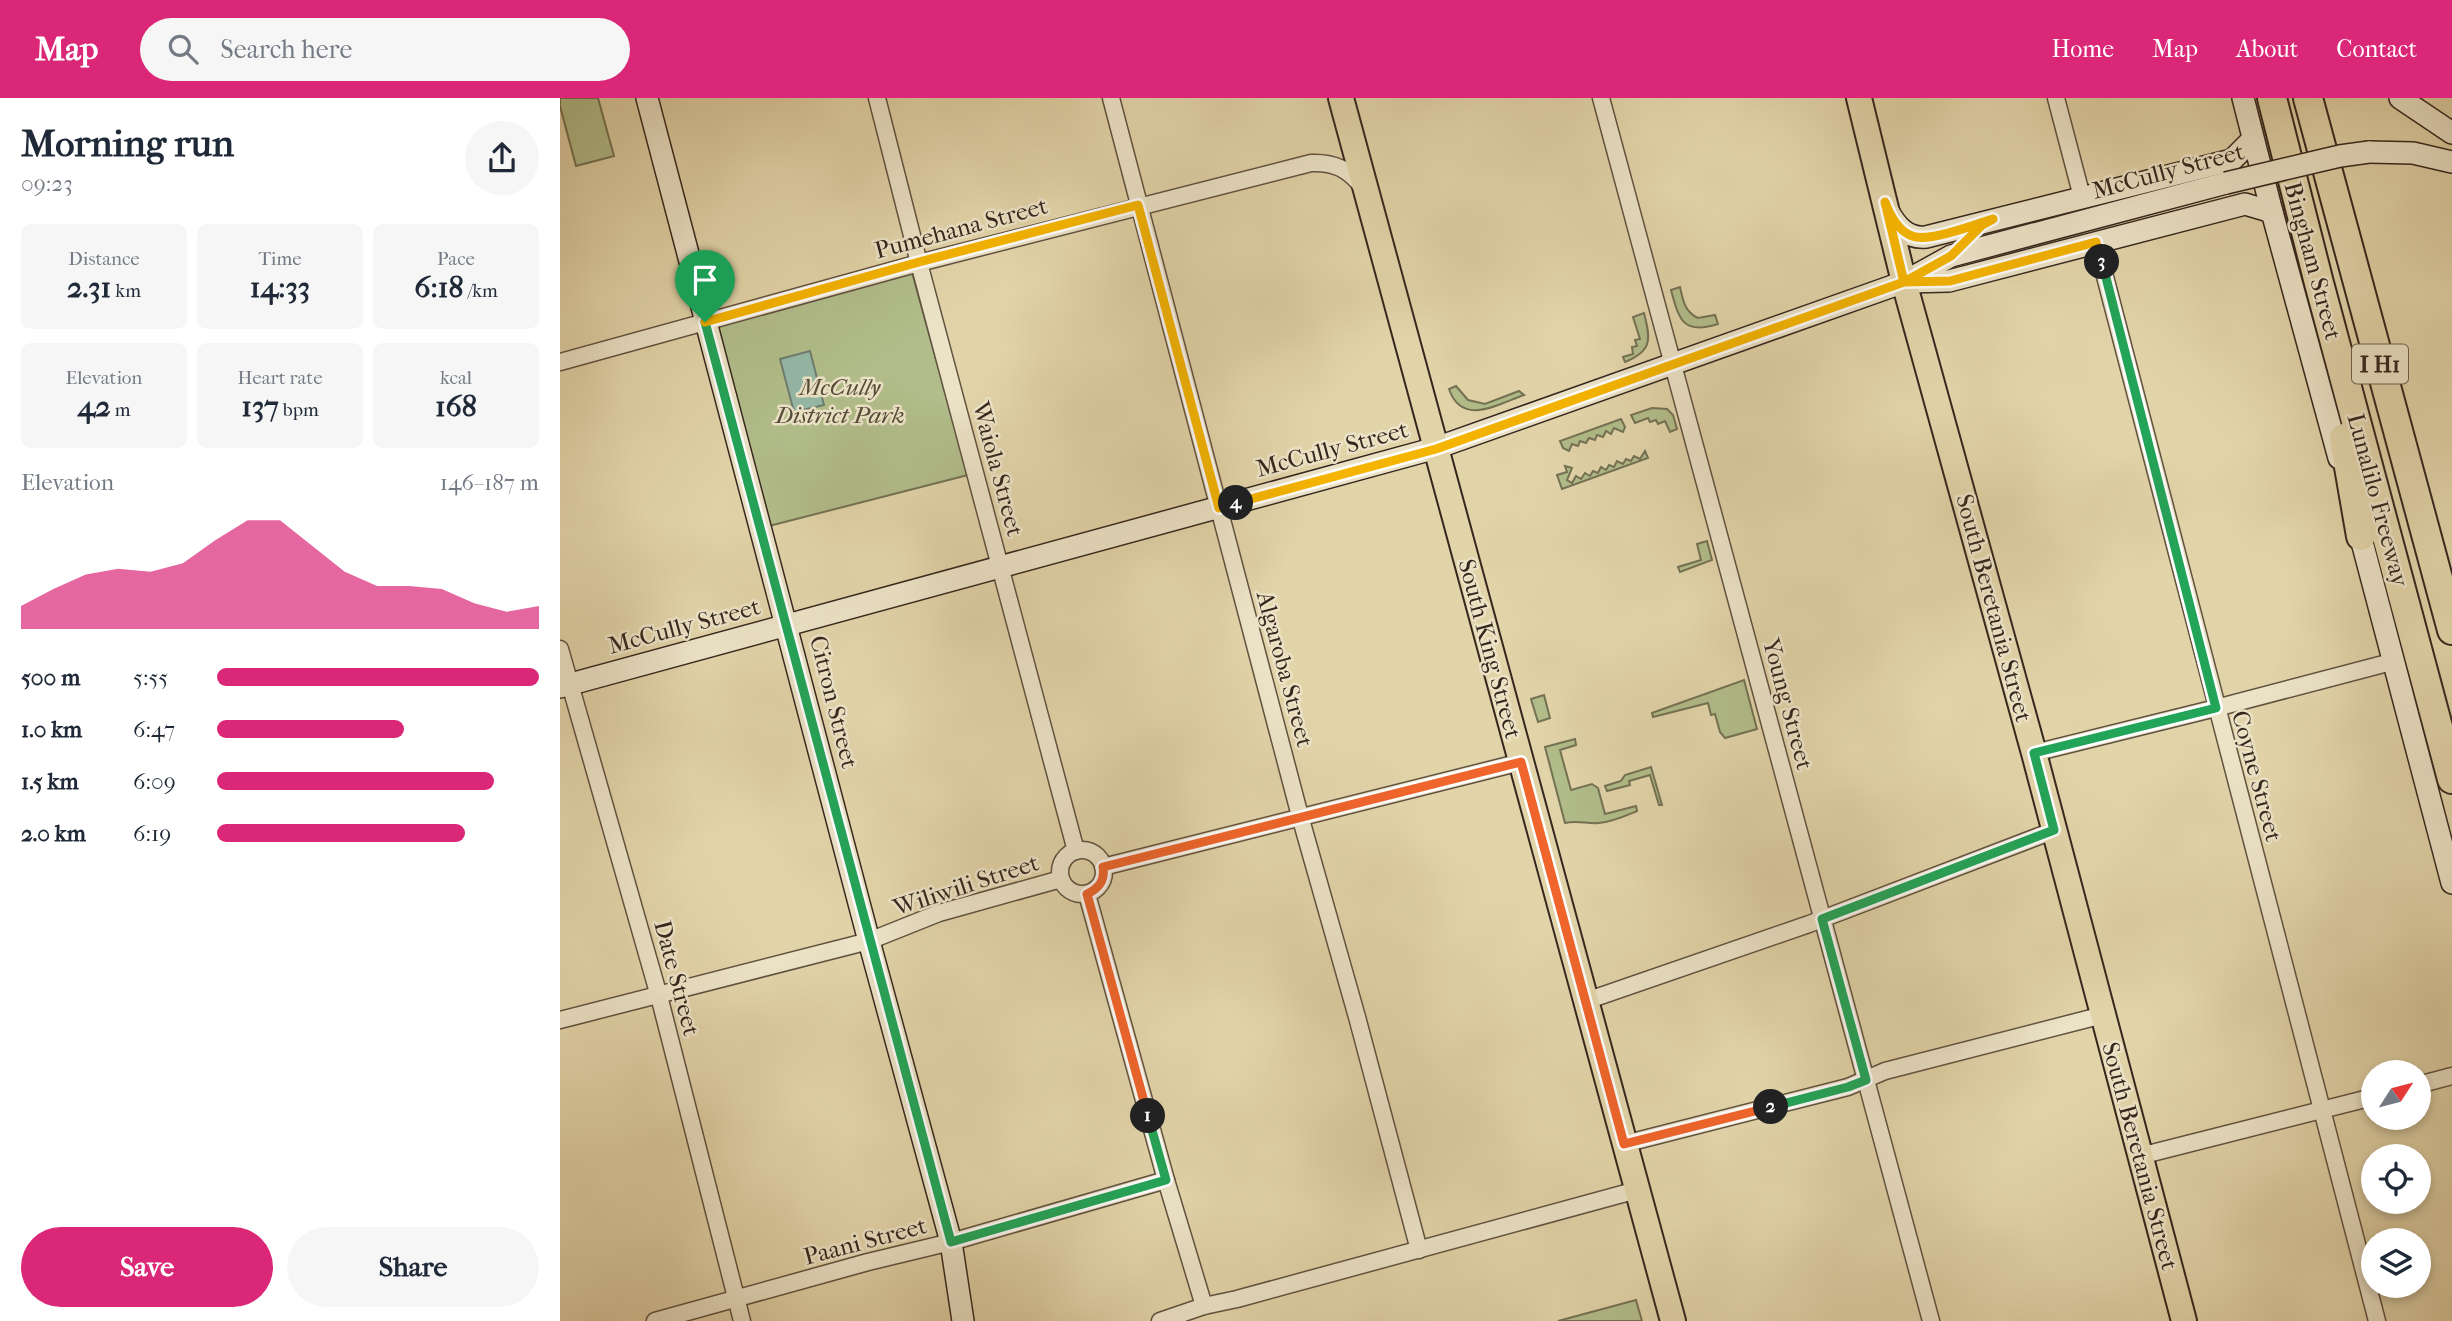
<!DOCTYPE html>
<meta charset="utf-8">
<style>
body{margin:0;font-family:"IM FELL French Canon",serif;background:#f6f6f7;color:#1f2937;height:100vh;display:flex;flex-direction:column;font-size:26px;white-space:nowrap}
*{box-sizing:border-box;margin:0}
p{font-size:23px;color:#747a83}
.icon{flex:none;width:38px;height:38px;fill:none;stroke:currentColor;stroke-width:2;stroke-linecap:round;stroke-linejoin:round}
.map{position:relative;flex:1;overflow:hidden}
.details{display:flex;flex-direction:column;background:#fff;width:560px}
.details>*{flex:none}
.needle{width:46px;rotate:54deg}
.tools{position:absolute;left:1801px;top:962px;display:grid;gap:14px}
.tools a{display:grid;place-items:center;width:70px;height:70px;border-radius:50%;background:#fff;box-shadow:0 4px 10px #0003;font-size:35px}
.pin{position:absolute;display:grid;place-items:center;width:60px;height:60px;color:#fff;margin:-72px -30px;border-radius:50% 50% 50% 0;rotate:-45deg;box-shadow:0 0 7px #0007}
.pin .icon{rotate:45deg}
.km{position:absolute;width:35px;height:35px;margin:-18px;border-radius:50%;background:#222;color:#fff;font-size:19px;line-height:35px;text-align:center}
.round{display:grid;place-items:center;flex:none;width:74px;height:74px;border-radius:37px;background:#f6f6f7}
.summary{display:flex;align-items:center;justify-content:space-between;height:119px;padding:0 21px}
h1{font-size:38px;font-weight:700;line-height:52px}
.figures{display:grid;grid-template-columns:repeat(3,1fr);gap:10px;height:119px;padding:7px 21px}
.figures div{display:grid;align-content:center;border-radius:10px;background:#f6f6f7;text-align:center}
.figures b{font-size:30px;font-weight:700}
.figures small{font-size:19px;font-weight:400}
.figures p{font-size:19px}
.chart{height:196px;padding:14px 21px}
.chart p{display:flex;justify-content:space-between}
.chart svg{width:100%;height:126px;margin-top:7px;fill:#db2777;opacity:.7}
.primary-button{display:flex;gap:14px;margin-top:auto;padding:14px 21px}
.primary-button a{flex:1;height:80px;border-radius:42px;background:#db2777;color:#fff;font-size:28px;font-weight:700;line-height:80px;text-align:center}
.primary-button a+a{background:#f6f6f7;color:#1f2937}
ul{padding:0 21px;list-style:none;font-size:23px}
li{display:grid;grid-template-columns:112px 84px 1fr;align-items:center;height:52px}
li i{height:18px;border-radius:9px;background:#db2777}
header{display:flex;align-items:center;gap:42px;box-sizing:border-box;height:98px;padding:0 35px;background:#db2777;color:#fff}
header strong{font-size:33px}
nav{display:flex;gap:38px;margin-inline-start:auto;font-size:24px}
.search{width:490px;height:63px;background:#f6f6f7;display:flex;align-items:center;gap:18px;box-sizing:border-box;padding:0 24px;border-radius:38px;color:#747a83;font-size:26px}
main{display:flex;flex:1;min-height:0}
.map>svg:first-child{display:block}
</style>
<header>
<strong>Map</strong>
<div class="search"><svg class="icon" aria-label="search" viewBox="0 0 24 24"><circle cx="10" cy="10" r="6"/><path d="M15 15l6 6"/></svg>Search here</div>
<nav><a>Home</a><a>Map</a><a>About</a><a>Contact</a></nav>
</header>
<main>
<section class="details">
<div class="summary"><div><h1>Morning run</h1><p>09:23</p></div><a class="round"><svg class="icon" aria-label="share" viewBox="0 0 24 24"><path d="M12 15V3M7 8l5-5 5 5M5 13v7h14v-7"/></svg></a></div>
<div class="figures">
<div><p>Distance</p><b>2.31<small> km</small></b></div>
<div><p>Time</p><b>14:33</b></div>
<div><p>Pace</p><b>6:18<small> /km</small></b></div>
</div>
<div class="figures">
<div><p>Elevation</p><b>42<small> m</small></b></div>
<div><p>Heart rate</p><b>137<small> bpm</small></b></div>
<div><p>kcal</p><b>168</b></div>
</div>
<div class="chart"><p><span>Elevation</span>146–187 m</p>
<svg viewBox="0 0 160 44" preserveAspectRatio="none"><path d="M0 44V36L10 30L20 25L30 23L40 24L50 21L60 13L70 6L80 6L90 15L100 24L110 29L120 29L130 30L140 35L150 38L160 36V44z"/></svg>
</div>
<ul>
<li><b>500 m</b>5:55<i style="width:100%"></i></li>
<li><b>1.0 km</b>6:47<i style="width:58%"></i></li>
<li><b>1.5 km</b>6:09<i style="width:86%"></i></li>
<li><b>2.0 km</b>6:19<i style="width:77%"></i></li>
</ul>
<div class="primary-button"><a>Save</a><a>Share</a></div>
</section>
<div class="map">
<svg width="1892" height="1223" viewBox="0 0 1892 1223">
<rect width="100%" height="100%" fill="#e2d4a9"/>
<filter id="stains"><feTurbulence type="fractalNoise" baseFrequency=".00286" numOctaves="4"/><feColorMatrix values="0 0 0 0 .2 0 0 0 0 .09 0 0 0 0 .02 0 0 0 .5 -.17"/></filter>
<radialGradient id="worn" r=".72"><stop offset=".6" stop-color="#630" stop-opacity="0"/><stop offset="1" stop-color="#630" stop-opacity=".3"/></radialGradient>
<g fill="#b1bd8a" stroke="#747254" stroke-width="2">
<path d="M0 0H38L54 58 16 68 0 8Z"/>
<path d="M351 171 408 377 209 428 151 227Z"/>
<path d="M1120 189C1123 203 1125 214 1138 220L1155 217 1158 226C1123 237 1119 222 1111 192Z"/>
<path d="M1084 215C1091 242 1092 253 1065 264L1063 259 1073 256 1072 249 1077 248 1075 242 1080 241 1073 219Z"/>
<path d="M896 288 908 302 925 306 959 293 964 297C938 306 902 329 889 291Z"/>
<path d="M1092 310 1107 311 1113 317 1117 331 1110 334 1105 323 1098 326 1096 322 1090 324 1088 320 1075 325 1071 317Z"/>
<path d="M1061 321 1065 329 1063 334 1054 330 1051 336 1046 333 1043 339 1037 337 1035 342 1029 340 1026 345 1020 343 1018 348 1012 346 1009 353 1003 350 1000 343Z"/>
<path d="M1085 353 1088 360 1002 391 997 377 1007 374 1005 368 1012 370 1007 382 1012 385 1016 378 1021 381 1025 375 1030 378 1033 373 1038 375 1041 369 1046 372 1049 367 1054 369 1057 363 1063 366 1066 361 1071 363 1074 358 1080 361Z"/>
<path d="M1147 443 1152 462 1120 474 1118 469 1141 462 1137 446Z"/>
<path d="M1184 582 1197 631 1165 640 1160 634 1155 616 1151 617 1148 605 1093 619 1092 615Z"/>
<path d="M984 597 990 620 978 624 971 601Z"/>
<path d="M1015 641 1016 647 1000 652 1011 692 1032 686 1038 690 1045 716 1076 708 1077 713C1065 718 1052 724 1039 725 1027 726 1017 722 1005 725L985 649Z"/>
<path d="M1091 669 1102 707H1099L1090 677 1069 683 1070 687 1047 693 1045 688 1061 683 1065 677Z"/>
<path d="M1076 1202 1082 1223H998Z"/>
</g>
<path fill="#95b8a7" stroke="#6f7e70" stroke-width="2" d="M250 253 264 307 234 314 220 261Z"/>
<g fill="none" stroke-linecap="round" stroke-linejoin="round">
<g stroke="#615241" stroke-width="19">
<g id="street">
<path d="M317 0 359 165 516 753"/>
<path d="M551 0 740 718 797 919 859 1152"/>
<path d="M1041 0 1371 1223"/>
<path d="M1496 0 1522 99"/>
<path d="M1536 144 1817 1223"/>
<path d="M0 264 359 165 751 65C774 64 789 71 803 90"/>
<path d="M0 551 99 898 182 1223"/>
<path d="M1474 655 1656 610 1835 563"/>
<circle cx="522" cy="774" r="22"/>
<path d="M543 769 961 664"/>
<path d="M527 796 606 1082 644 1208"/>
<path d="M1026 903 1249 826 1495 732"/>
<path d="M0 922 309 843 379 815 501 781"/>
<path d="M1858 987 1892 978"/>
<path d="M1064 1046 1288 989 1325 973 1543 917"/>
<path d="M1580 1058 1813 999"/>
<path d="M95 1223 308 1164 391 1144 606 1082"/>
<path d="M600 1223 644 1208 677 1201 1077 1092"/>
</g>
</g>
<g stroke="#36271e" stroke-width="24">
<g id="secondary">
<path d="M87 0 309 843 391 1144 403 1223"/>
<path d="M1683 0 1712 114 1779 360"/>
<path d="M1840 0 1892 35"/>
<path d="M1809 54 1853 55 1892 64"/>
<path d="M1327 111C1336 128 1347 141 1366 139L1672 62 1693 41"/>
<path d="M1346 184 1389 183 1685 106 1712 114"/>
<path d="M1797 425 1892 785"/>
<path d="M0 589 876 350 1344 184 1391 158 1666 85"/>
</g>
</g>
<g stroke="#36271e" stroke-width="28">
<g id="primary">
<path d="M781 0 1113 1223"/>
<path d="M1299 0 1344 184 1474 655 1624 1223"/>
</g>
</g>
<g stroke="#36271e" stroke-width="32">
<g id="highway">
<path d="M1712 0 1759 185 1892 681"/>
<path d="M1748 0 1892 532"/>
<path d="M1784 340 1801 438"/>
</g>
</g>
<use href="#street" stroke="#ece3c7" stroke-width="16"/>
<use href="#secondary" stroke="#ece3c7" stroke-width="21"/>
<use href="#primary" stroke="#e2d4a9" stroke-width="24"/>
<use href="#highway" stroke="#e2d4a9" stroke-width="28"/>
<g stroke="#36271e" stroke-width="24" stroke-linecap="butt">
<path id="secondary-bridge" d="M1666 85 1780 58 1809 54"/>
</g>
<use href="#secondary-bridge" stroke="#ece3c7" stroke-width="21"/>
</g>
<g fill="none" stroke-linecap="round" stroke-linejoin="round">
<g stroke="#fff" stroke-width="14">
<path id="split-1" d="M145 224 391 1144 606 1082 588 1018"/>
</g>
<g stroke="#fff" stroke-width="14">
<path id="split-2" d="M588 1018 527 796C540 790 545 782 543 769L961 664 1064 1046 1211 1009"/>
</g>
<g stroke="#fff" stroke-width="14">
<path id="split-3" d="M1211 1009 1288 989 1306 982 1262 821 1494 732 1474 655 1656 610 1542 164"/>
</g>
<g stroke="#fff" stroke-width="14">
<path id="split-4" d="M676 405 876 351 1344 184 1325 104C1330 117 1338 133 1352 138 1369 145 1415 126 1433 121L1422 127 1391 158 1344 184 1390 183 1536 144 1542 164"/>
</g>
<g stroke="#fff" stroke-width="14">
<path id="split-5" d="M145 224 359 164 578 107 659 410 676 405"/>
</g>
<use href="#split-1" stroke="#22a559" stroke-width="9"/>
<use href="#split-2" stroke="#f0652b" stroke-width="9"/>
<use href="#split-3" stroke="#22a559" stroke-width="9"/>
<use href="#split-4" stroke="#f5b400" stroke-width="9"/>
<use href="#split-5" stroke="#f5b400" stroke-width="9"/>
</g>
<g text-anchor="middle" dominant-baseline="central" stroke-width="5" stroke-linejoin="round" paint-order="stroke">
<rect fill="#ece3c7" stroke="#6d5f51" stroke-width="2" x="1792" y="246.5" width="56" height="39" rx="5"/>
<g font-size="23" font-weight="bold" fill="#36271e">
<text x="1820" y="266">I H1</text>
</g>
<g font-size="24" fill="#36271e" stroke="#ece3c7">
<text transform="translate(1608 73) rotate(-15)">McCully Street</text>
<text transform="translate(401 130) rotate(-15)">Pumehana Street</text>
<text transform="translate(1753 163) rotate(75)">Bingham Street</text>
<text transform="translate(772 351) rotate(-15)">McCully Street</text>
<text transform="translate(438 371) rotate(75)">Waiola Street</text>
<text transform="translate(1818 402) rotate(75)">Lunalilo Freeway</text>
<text transform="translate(1434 510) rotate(75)">South Beretania Street</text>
<text transform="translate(124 528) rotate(-15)">McCully Street</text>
<text transform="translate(930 551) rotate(75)">South King Street</text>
<text transform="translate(725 571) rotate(75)">Algaroba Street</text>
<text transform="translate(274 604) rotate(76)">Citron Street</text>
<text transform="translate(1228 606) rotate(75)">Young Street</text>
<text transform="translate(1697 678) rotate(75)">Coyne Street</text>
<text transform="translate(406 787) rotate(-18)">Wiliwili Street</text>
<text transform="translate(117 880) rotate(75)">Date Street</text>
<text transform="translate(1580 1058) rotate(75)">South Beretania Street</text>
<text transform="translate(305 1143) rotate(-15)">Paani Street</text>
</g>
<g font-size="24" font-style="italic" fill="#554c39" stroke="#ece3c7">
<text x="280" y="289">McCully<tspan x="280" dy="28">District Park</tspan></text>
</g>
</g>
<rect width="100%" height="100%" filter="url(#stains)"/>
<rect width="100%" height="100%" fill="url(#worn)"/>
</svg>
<div class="tools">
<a><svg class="needle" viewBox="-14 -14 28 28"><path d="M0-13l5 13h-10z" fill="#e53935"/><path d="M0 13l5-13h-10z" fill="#747a83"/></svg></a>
<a><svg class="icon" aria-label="locate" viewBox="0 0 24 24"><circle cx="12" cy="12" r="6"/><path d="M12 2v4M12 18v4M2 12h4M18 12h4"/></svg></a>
<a><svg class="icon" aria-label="layers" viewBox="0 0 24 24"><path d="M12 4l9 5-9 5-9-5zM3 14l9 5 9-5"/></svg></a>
</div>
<div class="pin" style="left:145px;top:224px;background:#1e9e55"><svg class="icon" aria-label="arrive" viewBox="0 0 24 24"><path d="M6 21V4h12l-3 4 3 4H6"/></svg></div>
<b class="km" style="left:588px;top:1018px">1</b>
<b class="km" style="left:1211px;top:1009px">2</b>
<b class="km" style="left:1542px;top:164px">3</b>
<b class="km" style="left:676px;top:405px">4</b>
</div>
</main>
